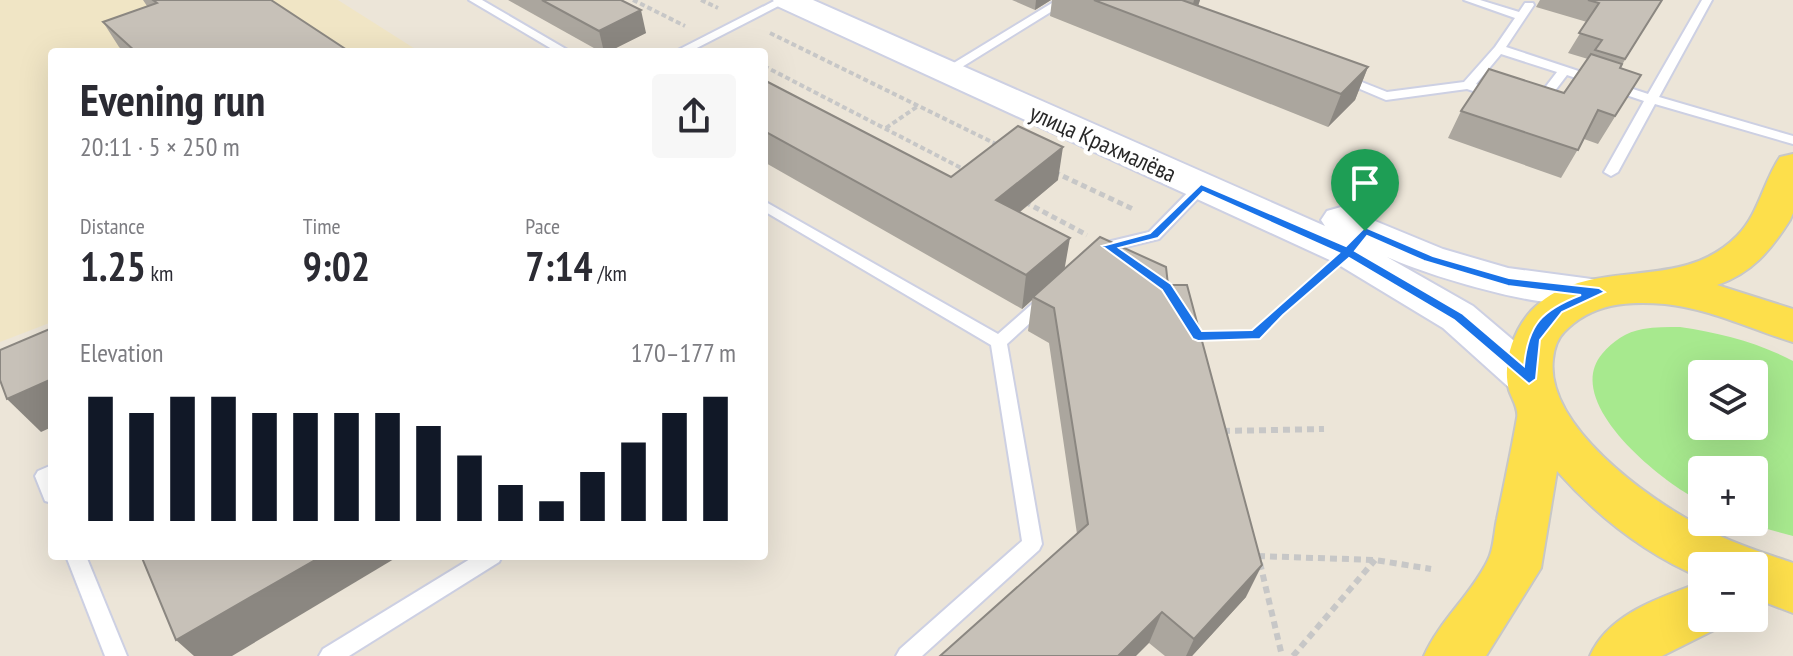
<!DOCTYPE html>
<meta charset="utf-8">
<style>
body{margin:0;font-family:"PT Sans Narrow",sans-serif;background:#f7f7f7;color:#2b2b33;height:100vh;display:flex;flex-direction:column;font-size:30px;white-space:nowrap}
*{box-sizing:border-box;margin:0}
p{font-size:26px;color:#7c7c81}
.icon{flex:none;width:44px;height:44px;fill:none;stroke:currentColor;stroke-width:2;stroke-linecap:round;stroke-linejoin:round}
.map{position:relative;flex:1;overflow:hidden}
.drawer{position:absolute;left:48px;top:48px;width:720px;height:512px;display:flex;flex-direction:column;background:#fff;border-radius:8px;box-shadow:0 8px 32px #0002}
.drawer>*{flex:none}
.controls{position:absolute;left:1688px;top:360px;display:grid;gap:16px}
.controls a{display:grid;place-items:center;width:80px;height:80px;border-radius:8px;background:#fff;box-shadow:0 8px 32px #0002;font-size:40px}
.pin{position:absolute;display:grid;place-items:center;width:68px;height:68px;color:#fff;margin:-82px -34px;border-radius:50% 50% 50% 0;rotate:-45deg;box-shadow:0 0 8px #0007}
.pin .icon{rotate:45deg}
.round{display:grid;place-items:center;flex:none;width:84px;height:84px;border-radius:8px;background:#f7f7f7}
.summary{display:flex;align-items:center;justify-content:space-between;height:136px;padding:0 32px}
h1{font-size:44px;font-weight:700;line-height:60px}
.stats{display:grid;grid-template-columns:repeat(3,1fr);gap:12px;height:136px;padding:8px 32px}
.stats div{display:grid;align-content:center}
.stats b{font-size:40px;font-weight:700}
.stats small{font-size:22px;font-weight:400}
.stats p{font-size:22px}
.chart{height:224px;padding:16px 32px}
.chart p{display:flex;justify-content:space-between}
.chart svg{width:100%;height:144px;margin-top:8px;stroke:#111827;stroke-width:6}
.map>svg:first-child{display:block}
</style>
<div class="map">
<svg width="1793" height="656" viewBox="0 0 1793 656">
<rect width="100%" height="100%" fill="#ece5d8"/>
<path fill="#f0e5c5" d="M0 0H338L420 52H52V322L0 342Z"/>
<path fill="#a7e98e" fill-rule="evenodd" d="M1680 327C1720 333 1757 342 1793 361V536L1742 522H1754V470H1702V502C1664 484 1561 403 1602 354 1613 341 1626 332 1643 329 1655 327 1668 327 1680 327ZM1702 374H1754V426H1702Z"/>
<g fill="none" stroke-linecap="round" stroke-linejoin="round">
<g stroke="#cdd0e3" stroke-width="4">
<g id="lane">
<path d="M469 0H482L571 52H557Z"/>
<path d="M776 0H790L689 52H674Z"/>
<path d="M1057 0H1070L949 75 945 76 939 72Z"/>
<path d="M1464 0H1480L1519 12 1525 3H1533L1534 5 1506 47 1648 94 1702 0H1712L1659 97 1793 136V144L1655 104 1618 172 1611 176 1604 172 1644 101 1567 75 1541 109H1533L1531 106 1557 72 1501 54 1476 84 1501 92V98L1497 99 1467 89 1386 100 1334 78 1336 75H1344L1387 92 1464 82 1495 47 1515 18Z"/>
<path d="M1201 183 1208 187 1206 190 1159 239 1113 250 1105 258H1095L1093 254 1103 243 1149 232 1196 184Z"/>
<path d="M764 201 998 334 1040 297 1046 296 1054 301 1007 344 1042 544 1039 550 922 656H896L900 649 1022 541 991 345 764 211Z"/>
<path d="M52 465V503L45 501 35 476 38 471Z"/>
<path d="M66 556H86L127 656H105Z"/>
<path d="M475 556H502L499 562 349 656H319L323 649Z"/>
</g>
</g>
<g stroke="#cdd0e3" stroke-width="4">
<path id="secondary" d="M773 0H813L1325 226 1321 220 1327 211 1341 207 1443 249 1508 268 1614 282 1620 292 1614 302C1562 317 1437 279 1387 257L1473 306 1545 367 1552 379 1545 391 1529 396 1513 391 1443 328 1334 262 777 6Z"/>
</g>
<g stroke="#c7c7c7" stroke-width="4">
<g id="primary">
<path d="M1793 154V213L1790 220C1771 250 1752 273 1717 285L1793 309V342C1750 329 1711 309 1665 304 1627 301 1592 303 1564 332 1557 339 1554 349 1553 359 1545 425 1647 498 1698 525 1729 542 1760 552 1793 563V613L1754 598V566H1702V578C1645 554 1598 517 1557 471L1541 568 1486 656H1424C1440 620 1471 595 1488 560 1494 549 1494 532 1497 519 1504 485 1511 452 1517 418 1519 409 1512 399 1509 390 1502 364 1513 331 1531 311 1588 252 1678 296 1737 236 1759 214 1763 182 1780 157Z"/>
<path d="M1702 582V618H1725L1722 626 1662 656H1590C1609 613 1660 598 1702 582Z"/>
</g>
</g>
<g stroke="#c7c7c7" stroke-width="4" stroke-dasharray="5 3" stroke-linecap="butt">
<path d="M633 0 685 26"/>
<path d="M701 0 718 8"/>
<path d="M770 33 998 145"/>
<path d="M764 66 967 171"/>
<path d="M886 128 918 106"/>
<path d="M1054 172 1057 173"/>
</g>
<g stroke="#c7c7c7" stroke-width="5" stroke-dasharray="6 4" stroke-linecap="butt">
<path d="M1054 172 1133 209"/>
<path d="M1025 202 1087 235"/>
<path d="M1198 338 1256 335 1278 311 1320 278"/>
</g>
<g stroke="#c7c7c7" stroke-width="6" stroke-dasharray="7 5" stroke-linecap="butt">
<path d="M1223 431 1324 429"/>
<path d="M1258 556 1375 560 1431 569"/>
<path d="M1260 563 1282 656"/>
<path d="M1293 656 1375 560"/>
</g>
<use href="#lane" fill="#fff" fill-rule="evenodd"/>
<use href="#secondary" fill="#fff" fill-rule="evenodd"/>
<use href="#primary" fill="#fddf4b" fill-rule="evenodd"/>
</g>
<g fill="#aba69e">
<path d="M143 0H271L350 52H124L119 47 103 22 147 6Z"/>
<path d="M508 0H621L646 33 608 52H601Z"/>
<path d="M1012 0H1051L1035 10Z"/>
<path d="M1052 0H1200L1198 6 1368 67 1355 100 1328 127 1050 16Z"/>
<path d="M1540 0H1662L1620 68 1641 75 1598 144 1584 139 1561 178 1448 138 1461 111 1564 93 1588 59 1568 53 1587 22 1536 7Z"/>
<path d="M764 80 951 177 1058 180 1020 212 1065 268 1168 285 1246 597 1192 656H1165L1149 643 1077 534 1049 343 1028 331 1032 300 1022 309 764 162Z"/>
</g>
<g fill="#8b8781">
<path d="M1036 0H1051L1035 10Z"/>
<path d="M1194 0H1200L1197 9 1190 15Z"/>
<path d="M641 10 646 33 608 52H604L599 31Z"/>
<path d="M1368 67 1355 100 1328 127 1341 94Z"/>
<path d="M1063 147 1058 180 993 234 996 200Z"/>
<path d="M1070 238 1064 272 1033 297 1032 300 1022 309 1026 275Z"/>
<path d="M52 379V427L41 432 7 399Z"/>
<path d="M322 556H399L232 656H194L176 640Z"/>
<path d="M1262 565 1246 597 1192 656H1186L1194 639Z"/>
<path d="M1162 612 1149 643 1136 656H1118Z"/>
</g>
<g fill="#c7c1b8" stroke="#8b8781" stroke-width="2">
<path d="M153 0H271L350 52H136L103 22 157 3Z"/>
<path d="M542 0H621L641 10 599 31Z"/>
<path d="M1094 0H1182L1368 67 1341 94Z"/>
<path d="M1588 0H1662L1625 59 1595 50 1602 40 1579 33 1599 3Z"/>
<path d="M1591 54 1622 64 1620 68 1641 75 1615 116 1598 110 1578 150 1461 111 1489 69 1564 93Z"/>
<path d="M764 80 951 177 1018 126 1063 147 996 200 1070 238 1026 275 764 131Z"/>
<path d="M1100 237 1166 267 1168 285H1187L1262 565 1194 639 1162 612 1118 656H940L1088 524 1054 308 1033 297Z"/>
<path d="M52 328V379L7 399 0 380V350Z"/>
<path d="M145 556H322L176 640 142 558Z"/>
</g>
<path fill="#1a73e8" stroke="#fff" stroke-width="2" fill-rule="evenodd" d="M1201 184 1346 246 1365 227 1433 256 1509 278 1599 288 1605 292 1562 312 1540 340 1536 379 1529 384 1454 320 1349 258 1283 315 1260 339 1198 341 1193 339 1162 290 1102 246 1150 233ZM1203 192 1339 253 1252 330 1202 331 1171 284 1119 248 1158 238ZM1367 236 1424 261 1508 286 1581 295C1542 310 1528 324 1524 366L1463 314 1355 251Z"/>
<g text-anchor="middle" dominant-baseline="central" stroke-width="8" stroke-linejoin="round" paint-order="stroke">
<g font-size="24" fill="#282828" stroke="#fff">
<text transform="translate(1103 143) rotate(24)">улица Крахмалёва</text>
</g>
</g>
</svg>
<div class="controls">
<a><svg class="icon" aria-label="layers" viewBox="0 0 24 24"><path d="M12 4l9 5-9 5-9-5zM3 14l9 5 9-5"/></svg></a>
<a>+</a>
<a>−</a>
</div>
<div class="pin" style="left:1365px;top:231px;background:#1e9e55"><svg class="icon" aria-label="arrive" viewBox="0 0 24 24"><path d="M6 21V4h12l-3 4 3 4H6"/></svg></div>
<section class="drawer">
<div class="summary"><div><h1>Evening run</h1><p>20:11 · 5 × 250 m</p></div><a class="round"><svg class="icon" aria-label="share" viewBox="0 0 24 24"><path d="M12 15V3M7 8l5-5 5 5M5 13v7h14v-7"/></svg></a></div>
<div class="stats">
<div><p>Distance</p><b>1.25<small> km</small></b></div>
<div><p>Time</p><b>9:02</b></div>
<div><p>Pace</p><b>7:14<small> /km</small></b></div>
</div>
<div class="chart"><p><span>Elevation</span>170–177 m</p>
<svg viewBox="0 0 160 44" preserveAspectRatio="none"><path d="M5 44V6M15 44V11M25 44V6M35 44V6M45 44V11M55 44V11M65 44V11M75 44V11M85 44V15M95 44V24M105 44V33M115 44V38M125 44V29M135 44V20M145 44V11M155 44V6"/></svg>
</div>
</section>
</div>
